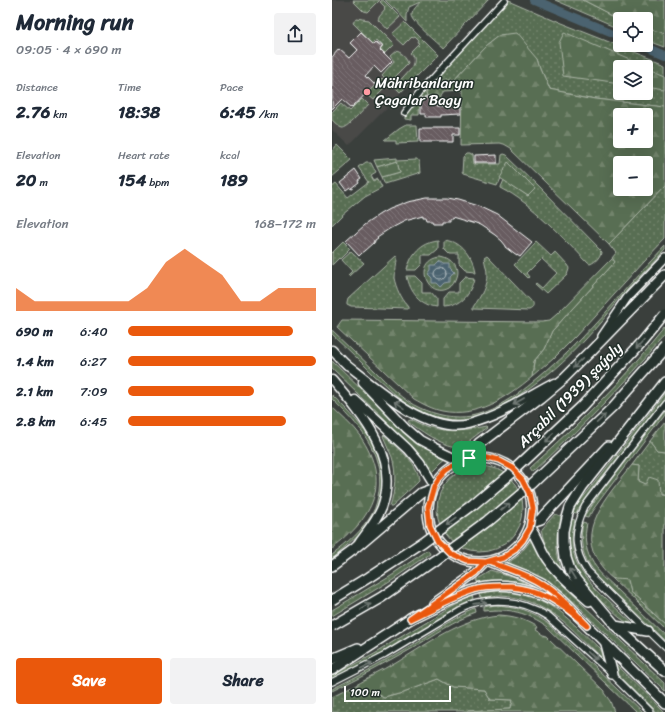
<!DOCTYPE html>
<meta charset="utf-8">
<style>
body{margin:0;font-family:Sriracha,sans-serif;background:#f2f2f3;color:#1f2937;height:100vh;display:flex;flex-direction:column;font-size:15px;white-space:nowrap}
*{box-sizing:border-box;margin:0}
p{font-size:13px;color:#747a83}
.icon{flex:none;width:22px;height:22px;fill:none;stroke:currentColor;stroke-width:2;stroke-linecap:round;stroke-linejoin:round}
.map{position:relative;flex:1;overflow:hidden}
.panel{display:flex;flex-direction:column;background:#fff;width:332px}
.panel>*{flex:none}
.fabs{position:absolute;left:281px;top:12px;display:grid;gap:8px}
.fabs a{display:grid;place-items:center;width:40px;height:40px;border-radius:4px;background:#fff;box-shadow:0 4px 16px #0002;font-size:20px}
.scale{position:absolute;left:12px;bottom:10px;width:107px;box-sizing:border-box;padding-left:4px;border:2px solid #fff;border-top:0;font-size:11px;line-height:14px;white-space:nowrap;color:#fff;-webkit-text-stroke:3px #26332d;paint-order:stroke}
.pin{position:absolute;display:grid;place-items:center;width:34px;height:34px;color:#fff;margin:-17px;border-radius:8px;box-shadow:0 2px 6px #0006}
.round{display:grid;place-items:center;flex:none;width:42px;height:42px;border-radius:4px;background:#f2f2f3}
.summary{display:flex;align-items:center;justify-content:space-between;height:68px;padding:0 16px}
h1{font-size:22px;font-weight:700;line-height:30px}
.metrics{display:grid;grid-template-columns:repeat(3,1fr);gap:6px;height:68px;padding:4px 16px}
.metrics div{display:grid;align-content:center}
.metrics b{font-size:17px;font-weight:700}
.metrics small{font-size:11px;font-weight:400}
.metrics p{font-size:11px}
.chart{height:112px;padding:8px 16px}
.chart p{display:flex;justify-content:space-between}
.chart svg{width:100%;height:72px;margin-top:4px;fill:#ea580c;opacity:.7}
.primary-button{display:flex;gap:8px;margin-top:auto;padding:8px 16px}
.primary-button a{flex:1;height:46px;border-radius:4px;background:#ea580c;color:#fff;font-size:16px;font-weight:700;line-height:46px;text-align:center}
.primary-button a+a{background:#f2f2f3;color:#1f2937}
ul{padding:0 16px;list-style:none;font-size:13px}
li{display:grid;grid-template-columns:64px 48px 1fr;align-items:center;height:30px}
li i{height:10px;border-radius:5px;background:#ea580c}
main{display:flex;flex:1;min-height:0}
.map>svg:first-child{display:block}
</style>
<main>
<section class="panel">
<div class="summary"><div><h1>Morning run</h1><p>09:05 · 4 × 690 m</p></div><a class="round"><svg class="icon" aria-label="share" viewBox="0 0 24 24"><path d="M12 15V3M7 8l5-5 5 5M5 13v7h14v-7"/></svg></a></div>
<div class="metrics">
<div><p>Distance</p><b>2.76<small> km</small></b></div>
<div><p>Time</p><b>18:38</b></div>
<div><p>Pace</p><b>6:45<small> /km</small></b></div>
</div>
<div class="metrics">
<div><p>Elevation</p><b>20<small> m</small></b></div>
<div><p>Heart rate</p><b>154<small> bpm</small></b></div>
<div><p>kcal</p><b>189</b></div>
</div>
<div class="chart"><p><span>Elevation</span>168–172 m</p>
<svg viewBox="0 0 160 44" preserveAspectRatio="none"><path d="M0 44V30L10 38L20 38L30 38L40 38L50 38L60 38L70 30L80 14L90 6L100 14L110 22L120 38L130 38L140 30L150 30L160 30V44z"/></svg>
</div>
<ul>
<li><b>690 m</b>6:40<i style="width:88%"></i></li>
<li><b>1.4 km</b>6:27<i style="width:100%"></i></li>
<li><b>2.1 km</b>7:09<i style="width:67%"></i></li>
<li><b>2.8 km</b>6:45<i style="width:84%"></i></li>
</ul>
<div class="primary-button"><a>Save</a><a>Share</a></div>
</section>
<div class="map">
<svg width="333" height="712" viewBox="0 0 333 712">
<defs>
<pattern id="grass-dots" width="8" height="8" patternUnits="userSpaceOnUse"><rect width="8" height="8" fill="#596e52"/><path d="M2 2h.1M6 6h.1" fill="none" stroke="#72846c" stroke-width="1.8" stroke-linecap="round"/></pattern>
<pattern id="forest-firs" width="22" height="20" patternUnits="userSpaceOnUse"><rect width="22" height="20" fill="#596e52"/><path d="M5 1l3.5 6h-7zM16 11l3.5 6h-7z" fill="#72846c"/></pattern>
<pattern id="park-tufts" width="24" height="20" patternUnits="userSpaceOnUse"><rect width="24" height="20" fill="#596e52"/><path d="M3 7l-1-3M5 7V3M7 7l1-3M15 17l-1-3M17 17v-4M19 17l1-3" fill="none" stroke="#72846c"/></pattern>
<pattern id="water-waves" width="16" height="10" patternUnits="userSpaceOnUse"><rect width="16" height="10" fill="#4b636f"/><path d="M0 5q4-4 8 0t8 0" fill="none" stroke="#667a85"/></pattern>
<pattern id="building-back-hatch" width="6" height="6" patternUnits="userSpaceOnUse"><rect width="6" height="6" fill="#675c60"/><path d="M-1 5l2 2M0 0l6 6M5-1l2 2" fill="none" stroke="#7e7478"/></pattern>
</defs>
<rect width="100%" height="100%" fill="#3a3f3c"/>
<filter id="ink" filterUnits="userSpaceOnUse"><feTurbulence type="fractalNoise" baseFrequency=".025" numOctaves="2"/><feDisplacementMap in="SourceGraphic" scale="8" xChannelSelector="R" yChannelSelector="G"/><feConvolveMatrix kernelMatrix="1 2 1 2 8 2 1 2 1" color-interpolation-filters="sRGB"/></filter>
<g filter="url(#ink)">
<path fill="#484847" d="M0 0H52L107 55 17 146 0 130Z"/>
<g fill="url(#grass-dots)" stroke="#acb6a8" fill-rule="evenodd">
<path d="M21 0H48L36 12 32 11Z"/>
<path d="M50 0H51L68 17 55 29 46 19 47 17V16L53 9 52 8 53 7 48 2Z"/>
<path d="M53 0H157L111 48C105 42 80 22 80 15 80 10 86 5 88 2L77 7 75 14V22L62 8H61Z"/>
<path d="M176 0 229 23 333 64V107L263 99 217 90 208 69 205 59 168 35 154 46 121 81 107 82 94 93 95 97 88 98 87 115H79V120L72 119V113L96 86ZM288 67H314V93H288Z"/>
<path d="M223 0H251L288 19V28Z"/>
<path d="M24 18 37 20 62 45 53 54 48 50 51 47 44 40 41 43 21 23Z"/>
<path d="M73 22 106 55 68 93 62 87 81 66C83 61 83 57 79 53L88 44 86 43 87 41 83 37 81 38 80 37 72 45 60 34Z"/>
<path d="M314 29 329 32 333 34V47L314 40Z"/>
<path d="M65 51C70 52 76 57 77 63L57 83 50 76 62 62 58 57Z"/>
<path d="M50 79 56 85 41 100 34 94Z"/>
<path d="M30 99 36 105C31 110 16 129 10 128 6 127 3 122 0 120V112L9 103 18 111Z"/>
<path d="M74 125H85L86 142 64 143V140H53L67 129Z"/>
<path d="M5 145 20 160 0 177V151Z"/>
<path d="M134 153H137L140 155 141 164H168L169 155 171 154 174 155 206 186 270 251C270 256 264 263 258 265L256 264C230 237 201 204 168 187V186L171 179 196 196 176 163 168 177 165 184 131 174 130 172 131 156Z"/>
<path d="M65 158V160L85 159 87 162 88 173 53 184 50 177 68 172 65 161 45 167 42 160Z"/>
<path d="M34 163H39L44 173 39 176 42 181 46 179 50 187 33 196 10 215 0 225V187L4 184 16 198 37 182 27 168Z"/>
<path d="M333 186V239L311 262 243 337 221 359 200 377 202 361 212 349 220 331 283 262 280 258 284 253 277 244Z"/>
<path d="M106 240V249L99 255H90V264L84 270H75C79 254 89 242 106 240Z"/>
<path d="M112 240C129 242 140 255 143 272L133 271 127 265V255H118L112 249Z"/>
<path d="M11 242 18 249 8 259 7 258 0 265V253Z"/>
<path d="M204 242 219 256 223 252 235 265 237 268 235 274 214 294 203 284 204 283 210 288 224 273 209 259 195 273 198 277 197 278 183 264Z"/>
<path d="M333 246V250C318 266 302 282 287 299 276 313 264 327 252 340 234 360 212 379 190 394 175 405 158 415 139 419 121 422 102 418 86 410 69 401 55 387 41 374 28 361 14 347 0 334V330C14 343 28 357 42 370 56 384 71 400 89 408 104 415 122 419 139 416 167 410 191 391 212 373 224 362 238 350 249 338 278 308 304 276 333 246Z"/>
<path d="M19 251 32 263 17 277 16 276 20 272 9 260Z"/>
<path d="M155 255 158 258 200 302C202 305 202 308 197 310L144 308H142V306C149 296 155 286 155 273 155 268 153 263 152 257Z"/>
<path d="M63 256 64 258C64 264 62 271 62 278 64 288 69 299 76 307V309L19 307 15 305V303L16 299Z"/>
<path d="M108 257C119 258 128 267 124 278 123 282 120 286 117 288 96 300 80 262 108 257Z"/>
<path d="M75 276H83L90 283V292H99L105 299V307C88 305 78 292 75 276Z"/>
<path d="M133 277 142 278C139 294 128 306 111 307V299L117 292H127V283Z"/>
<path d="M333 328V336C292 384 248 429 201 472L198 468C246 425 292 379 333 328Z"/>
<path d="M0 361 75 434 88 444 96 449 116 456 109 462 97 474 91 461 82 448 0 369Z"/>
<path d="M333 393V397L259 492 248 508 245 514 242 513 245 506 257 491Z"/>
<path d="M0 395C26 420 55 450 50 489 49 498 47 507 42 515 33 532 15 546 0 559V555C15 544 31 530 40 514 44 507 46 498 47 490 52 452 26 424 0 399Z"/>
<path d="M333 410V414L271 496 260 511 257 517 253 516 268 494Z"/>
<path d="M79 419C85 422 91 425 97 427 117 433 134 431 154 427L155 428 130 447C113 448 90 432 77 422L76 420Z"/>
<path d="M52 435C64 446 86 463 87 481L84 484 60 506H58C63 491 65 472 60 457 57 450 54 443 51 436Z"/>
<path d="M318 441 325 450 333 451V495C323 493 315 486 306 482L307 466 300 465Z"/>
<circle cx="148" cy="509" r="43"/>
<path d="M223 514 229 516C225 534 224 550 230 568V569C218 561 212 543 209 530Z"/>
<path d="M239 519 243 520C233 556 250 575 274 598 283 606 292 615 301 623 288 620 283 612 274 604 266 596 257 589 250 580 236 563 233 539 239 519Z"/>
<path d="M251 522 255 523C252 536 253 548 259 560 265 572 277 581 286 590 302 605 317 620 333 635V641C317 625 300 609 284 594 274 584 261 574 255 561 249 549 248 535 251 522Z"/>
<path d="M200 539C207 558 214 567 227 582L333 683V691L248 609 223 587 209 579 173 564 188 554Z"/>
<path d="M96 550 98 554 61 579 0 616V610L59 575Z"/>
<path d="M160 571 180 577 194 583V585C178 582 163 582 147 584L145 580Z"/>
<path d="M280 578 295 580 298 592 333 624V629Z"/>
<path d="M167 591C214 593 233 617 265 647L267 649 270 660C240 630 214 597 168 596 162 596 156 598 150 599L149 594Z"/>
<path d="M142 595 143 600 132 604 120 611 48 655 0 680V676L46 651 118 607Z"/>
<path d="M161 605C185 606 199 610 218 624L310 712H304L216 627C195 612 177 608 152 611V607Z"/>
<path d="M144 609 145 613C122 621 102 635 81 648 55 663 27 678 0 691V689C27 675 55 661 81 645 102 632 122 618 144 609Z"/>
<path d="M281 662 332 712H324L288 676 284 671Z"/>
<path d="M107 679 121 687 152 689 158 699 180 700 178 709 135 711V712H0V697L18 688 37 689 52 697 74 691Z"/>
</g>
<g fill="url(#forest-firs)" stroke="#acb6a8" fill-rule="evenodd">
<path d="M251 0H333V34L329 32 314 29V19H288Z"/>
<path d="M232 32 333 75V90L314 87V67H288V84L231 76 227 42Z"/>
<path d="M183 33 205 59 208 69 217 90 263 99 333 107V186L277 244 179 149 172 145 167 144 129 145 130 91 111 92 108 96V104H106L105 97H95L94 93C102 87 110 76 121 81L154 46 168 35ZM288 115H314V141H288ZM288 163H314V189H288Z"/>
<path d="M280 258 283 262 220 331 212 349 202 361 200 377C175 398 144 418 110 411 100 409 91 404 82 399L5 327 10 320 210 322 217 321 224 315Z"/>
<path d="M0 407C9 416 20 425 28 436 60 483 41 518 0 549Z"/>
<path d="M333 422V451L325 450 318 441Z"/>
<path d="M300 465 307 466 306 482 313 485 317 477 326 480 327 494 333 495V624L298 592 295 580C291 579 284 580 280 578 275 575 267 564 264 559 245 525 281 490 300 465Z"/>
<path d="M167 615C181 616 192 619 205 627L203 630 211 635 216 636 218 638 273 691V693L279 701 283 712H135V711L178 709 180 700 158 699 152 689 121 687 107 679 74 691 52 697 37 689 18 688C33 679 49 672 64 663 95 644 130 618 167 615Z"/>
</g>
<g fill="url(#park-tufts)" stroke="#acb6a8">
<path d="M65 161 68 172 50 177 45 167Z"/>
<path d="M176 162 203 189 196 196 167 177Z"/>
</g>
<path fill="url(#water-waves)" stroke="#93a1a9" d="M108 261 112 264H118V269L122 273 118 277V282L113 283 109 287 105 283H100V278L96 274 99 270V265H104Z"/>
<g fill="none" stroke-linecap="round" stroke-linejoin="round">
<circle stroke="#b7c1c5" stroke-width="1" cx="109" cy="274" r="6"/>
<g stroke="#4b636f" stroke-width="8">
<path d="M202 0 288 36"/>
<path d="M310 45 333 55"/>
</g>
</g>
<g fill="url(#building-back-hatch)" stroke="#fff">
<path d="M29 32 42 44 44 42 50 47 48 50 60 62 49 73 42 66 34 75 43 84 20 108 10 99 0 109V57L7 49 17 58 25 50 18 43Z"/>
<path d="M89 98H105V106H113V107H128V114L109 115V117H94V114H89Z"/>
<path d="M88 128H128V135H121V142H88Z"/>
<path d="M164 155V163H142V156Z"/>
<path d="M24 170 30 179 27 181 28 183 19 190 18 188 14 191 8 183Z"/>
<path d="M95 198H116L126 200 146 206 165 215 200 242 188 256 185 254V255L182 253 173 246V245L169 240 163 235 148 225 140 222 120 216V218H117V221H110V223H101L100 221H95L94 218H91V216L72 221 57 229 45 237 46 238 43 240V241L42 243 33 251 30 253V252L27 255 14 241 33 224 48 214 57 209 75 202Z"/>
</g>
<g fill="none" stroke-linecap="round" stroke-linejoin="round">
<g stroke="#fff" stroke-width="8">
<g id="minor">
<path d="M72 113 88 92 172 1"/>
<path d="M333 403 253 507C241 531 241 550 256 572L333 647"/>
<path d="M0 682 53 655 128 610C157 596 189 599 216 616L280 674 318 712"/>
</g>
</g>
<g stroke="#fff" stroke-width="10">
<path id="tertiary" d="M269 336 295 298 333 258"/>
</g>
<g stroke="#fff" stroke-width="11">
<g id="secondary">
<path d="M0 350 15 366"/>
<path d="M11 362C42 386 95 435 136 424 167 416 194 398 222 383"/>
<path d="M0 380C30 415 68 457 50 507 45 520 35 532 27 543"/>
<path d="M31 383 74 428 88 440 103 448 130 461"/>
<path d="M23 400 76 449 88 463 102 486"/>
</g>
</g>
<g stroke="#fff" stroke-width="12">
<g id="primary">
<circle cx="148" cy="510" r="52"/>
<path d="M137 458 147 444 209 397 233 377 259 351 333 275"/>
<path d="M199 523 208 520 213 514 277 446"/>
<path d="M198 528C204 536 207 546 213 556 223 572 242 588 257 601"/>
<path d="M158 562 194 576 210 584 228 599 333 703"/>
<path d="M0 566 23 549 89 493 100 489"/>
<path d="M101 603 143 573 154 562"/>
<path d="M78 619C99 609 120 597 143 590 170 581 206 589 228 605"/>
<path d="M283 625 333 671"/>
<path d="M316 631 283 625 246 581 238 569 234 557 232 542V531L235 517 238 507 250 488 333 382"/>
<path d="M272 644 280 674"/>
<path d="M0 659 26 648"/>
<path d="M0 670 83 616"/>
</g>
</g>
<use href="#minor" stroke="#26332d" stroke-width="5.5"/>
<use href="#tertiary" stroke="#26332d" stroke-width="7"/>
<use href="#secondary" stroke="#26332d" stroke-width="8"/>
<use href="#primary" stroke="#26332d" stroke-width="9"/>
<g stroke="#fff" stroke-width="12" stroke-linecap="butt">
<g id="primary-bridge">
<path d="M0 600 36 578 91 542 141 505 186 467 250 407 311 341 333 314"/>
<path d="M0 626 50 597 103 560 156 521 201 483 281 407 333 348"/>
</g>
</g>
<use href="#primary-bridge" stroke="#26332d" stroke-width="9"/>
</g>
<defs><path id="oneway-shaft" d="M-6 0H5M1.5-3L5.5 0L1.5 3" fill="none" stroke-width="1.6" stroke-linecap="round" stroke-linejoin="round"/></defs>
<g stroke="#727a76">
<use href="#oneway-shaft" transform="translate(308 344) rotate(132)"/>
<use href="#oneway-shaft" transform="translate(247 363) rotate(136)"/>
<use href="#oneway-shaft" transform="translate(187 402) rotate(150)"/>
<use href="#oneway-shaft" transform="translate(67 404) rotate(-145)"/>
<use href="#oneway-shaft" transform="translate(269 418) rotate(-43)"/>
<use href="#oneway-shaft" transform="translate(218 437) rotate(137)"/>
<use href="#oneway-shaft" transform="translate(173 506) rotate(-40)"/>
<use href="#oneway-shaft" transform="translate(119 521) rotate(144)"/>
<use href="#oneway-shaft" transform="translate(241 573) rotate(-122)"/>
<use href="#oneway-shaft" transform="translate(149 604) rotate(-8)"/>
<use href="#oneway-shaft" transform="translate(34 606) rotate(-30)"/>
<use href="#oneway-shaft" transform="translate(260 656) rotate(43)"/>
<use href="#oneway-shaft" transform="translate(35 665) rotate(-27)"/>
</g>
</g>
<g fill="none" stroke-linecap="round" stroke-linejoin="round" filter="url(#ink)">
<g stroke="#fff" stroke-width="8">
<path id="route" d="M137 458 121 465 114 470 107 478 102 486 96 507 98 525 106 541 119 554 136 561 154 562H158C175 569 194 574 209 584 227 595 241 612 255 626 241 615 227 602 210 595 200 590 190 588 180 587 168 587 155 586 143 590 120 597 99 609 78 619L144 573 154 562 171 557 182 550 191 540 198 528 201 508 198 493 191 479 180 468 167 461 152 457 137 458"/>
</g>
<use href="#route" stroke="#ea580c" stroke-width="5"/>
</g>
<circle fill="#ff9aa2" stroke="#26332d" stroke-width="1.5" cx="35" cy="92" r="4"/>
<g text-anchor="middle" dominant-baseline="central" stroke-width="3" stroke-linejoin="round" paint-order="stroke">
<g font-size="15" fill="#fff" stroke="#26332d" text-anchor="start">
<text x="43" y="83">Mähribanlarym<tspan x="43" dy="17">Çagalar Bagy</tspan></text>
</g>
<g font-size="15" fill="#fff" stroke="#26332d">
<text transform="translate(238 395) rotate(-45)">Arçabil (1939) şaýoly</text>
</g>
</g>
</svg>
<div class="fabs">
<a><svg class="icon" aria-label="locate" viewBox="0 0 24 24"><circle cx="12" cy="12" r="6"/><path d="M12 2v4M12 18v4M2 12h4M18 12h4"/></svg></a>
<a><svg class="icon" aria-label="layers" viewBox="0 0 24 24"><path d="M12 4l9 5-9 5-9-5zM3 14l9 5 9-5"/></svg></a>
<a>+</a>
<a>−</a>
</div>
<div class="scale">100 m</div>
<div class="pin" style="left:137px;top:458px;background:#1e9e55"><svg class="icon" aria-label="arrive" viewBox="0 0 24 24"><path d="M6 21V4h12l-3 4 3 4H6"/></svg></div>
</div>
</main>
